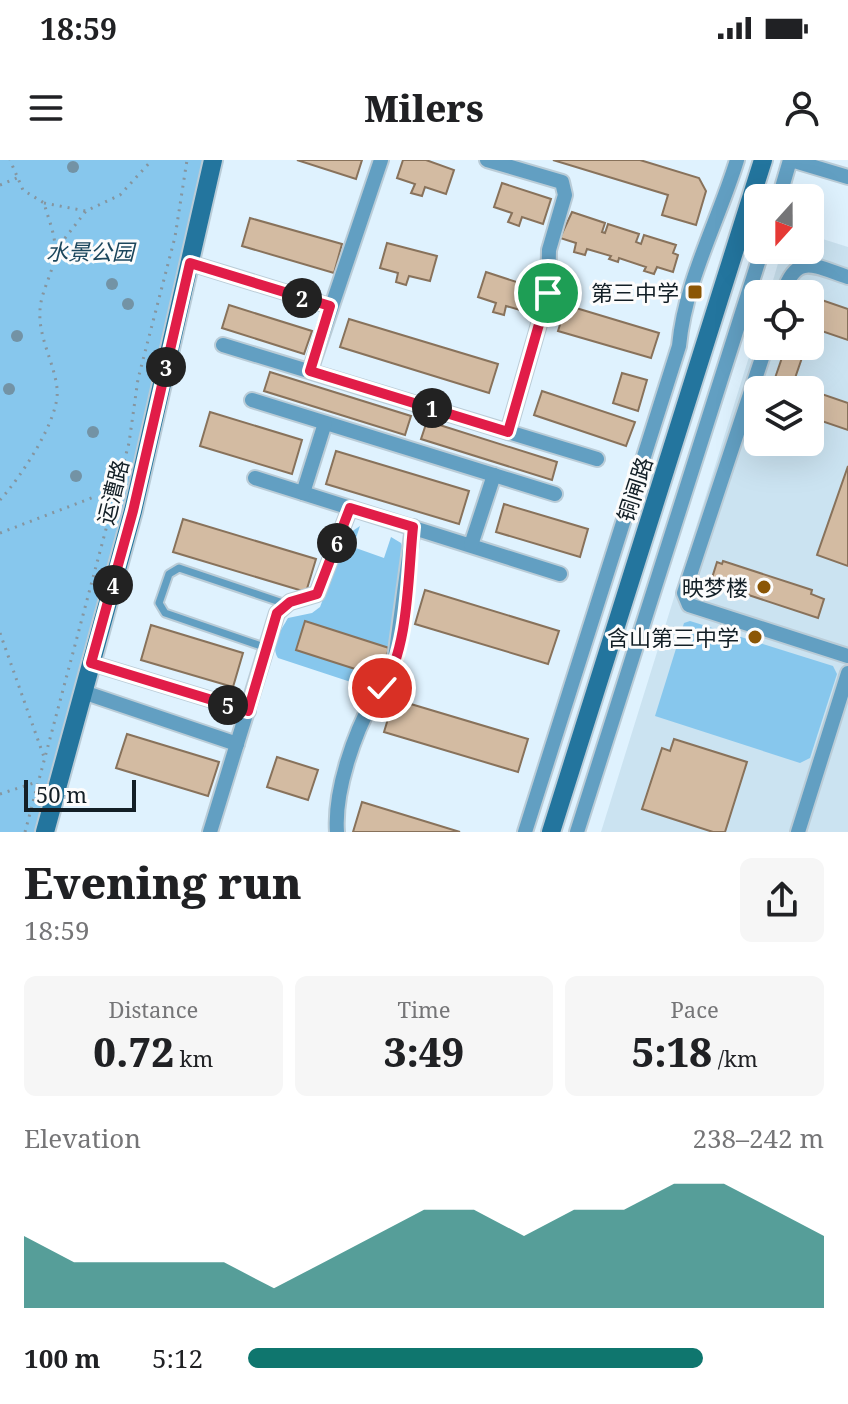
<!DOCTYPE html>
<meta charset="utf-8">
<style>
body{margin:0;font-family:"Noto Serif","Noto Sans SC",serif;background:#f6f6f6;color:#202124;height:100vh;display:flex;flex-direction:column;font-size:30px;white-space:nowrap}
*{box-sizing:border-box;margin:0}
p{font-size:26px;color:#757577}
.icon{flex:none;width:44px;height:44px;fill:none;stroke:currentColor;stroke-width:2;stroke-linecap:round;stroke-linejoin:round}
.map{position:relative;height:672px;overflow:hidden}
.details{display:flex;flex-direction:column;background:#fff;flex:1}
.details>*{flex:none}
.needle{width:52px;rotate:201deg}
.tools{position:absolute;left:744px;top:24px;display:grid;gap:16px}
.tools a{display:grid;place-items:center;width:80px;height:80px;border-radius:12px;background:#fff;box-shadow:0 8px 32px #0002;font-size:40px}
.scale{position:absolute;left:24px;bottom:20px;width:112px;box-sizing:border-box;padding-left:8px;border:4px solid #131f26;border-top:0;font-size:22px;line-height:28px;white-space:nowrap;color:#131f26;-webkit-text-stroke:6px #fcfcfc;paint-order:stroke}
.pin{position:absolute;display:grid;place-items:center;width:68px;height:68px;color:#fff;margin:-34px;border:4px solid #fff;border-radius:50%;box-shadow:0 2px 8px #0007}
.km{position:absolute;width:40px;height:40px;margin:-20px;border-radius:50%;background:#222;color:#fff;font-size:22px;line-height:40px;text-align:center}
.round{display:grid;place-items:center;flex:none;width:84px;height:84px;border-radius:12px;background:#f6f6f6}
.headline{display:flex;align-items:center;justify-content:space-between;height:136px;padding:0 24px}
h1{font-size:44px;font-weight:800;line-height:60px}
.figures{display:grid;grid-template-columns:repeat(3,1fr);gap:12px;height:136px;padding:8px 24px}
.figures div{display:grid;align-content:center;border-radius:12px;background:#f6f6f6;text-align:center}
.figures b{font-size:40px;font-weight:800}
.figures small{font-size:22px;font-weight:400}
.figures p{font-size:22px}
.chart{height:224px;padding:16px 24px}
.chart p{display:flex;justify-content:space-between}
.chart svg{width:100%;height:144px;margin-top:8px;fill:#0f766e;opacity:.7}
ul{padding:0 24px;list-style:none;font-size:26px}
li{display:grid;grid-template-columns:128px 96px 1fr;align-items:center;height:60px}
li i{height:20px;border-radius:10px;background:#0f766e}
.status{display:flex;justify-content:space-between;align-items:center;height:56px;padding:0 40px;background:#fff;direction:ltr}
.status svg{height:22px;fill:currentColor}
header{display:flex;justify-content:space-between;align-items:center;height:104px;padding:0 24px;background:#fff;font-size:36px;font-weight:800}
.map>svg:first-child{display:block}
</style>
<div class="status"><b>18:59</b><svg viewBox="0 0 49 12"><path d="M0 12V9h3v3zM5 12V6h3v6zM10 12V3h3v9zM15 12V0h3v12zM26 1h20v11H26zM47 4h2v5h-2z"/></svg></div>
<header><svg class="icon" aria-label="menu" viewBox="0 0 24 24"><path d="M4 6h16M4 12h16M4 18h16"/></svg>Milers<svg class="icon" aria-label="person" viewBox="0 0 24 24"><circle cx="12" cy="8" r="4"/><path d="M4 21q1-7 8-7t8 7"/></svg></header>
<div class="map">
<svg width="848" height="672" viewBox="0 0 848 672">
<rect width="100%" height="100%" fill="#dff2fe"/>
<path fill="#cbe3f1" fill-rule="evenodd" d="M810 75 848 87V672H601L758 168V186H810V134H769L782 90H810ZM758 230H810V282H758Z"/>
<g fill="#87c7ed">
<path d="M0 0H205L124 348 36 672H0Z"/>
<path d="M360 366 353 387 384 398 391 377 401 383 403 389 389 488 306 461 296 489 380 517 377 525 369 528 278 498C270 485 281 470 288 458L312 453 320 447 348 374Z"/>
<path d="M690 461 833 506 837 514 810 598 800 603 655 556 684 463Z"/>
</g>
<g fill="#d3bba2" stroke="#88725b" stroke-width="2">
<path d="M297 0H362L356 19Z"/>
<path d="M403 0H426L454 10 446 34 425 27 422 36 411 33 415 24 397 18Z"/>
<path d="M553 0H640L699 18 706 31 696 65 662 55 668 35Z"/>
<path d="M502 23 551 39 543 64 522 57 519 66 508 62 512 53 494 47Z"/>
<path d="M572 52 605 63 602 72 605 73 608 64 639 74 636 82 641 84 644 75 676 85 673 93 678 95 673 112 657 107 654 114 644 111 646 107 619 98 618 102 609 99 611 96 587 89 585 95 574 92 576 83 560 78Z"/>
<path d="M250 58 342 84 334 113 242 86Z"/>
<path d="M387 83 437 96 430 121 409 116 406 125 396 122 398 113 380 108Z"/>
<path d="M486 112 535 128 527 152 506 146 504 155 493 152 496 143 478 137Z"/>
<path d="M810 136 848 149V180L810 167Z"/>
<path d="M229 145 312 171 304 194 222 168Z"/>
<path d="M566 145 659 173 651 198 558 171Z"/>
<path d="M349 159 498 204 489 233 340 187Z"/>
<path d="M786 186H806L793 224 775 218Z"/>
<path d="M270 212 411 256 405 275 264 231Z"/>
<path d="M622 213 647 220 638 251 613 243Z"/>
<path d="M775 218 848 243V270L810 257V230H771Z"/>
<path d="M542 231 635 262 626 286 534 255Z"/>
<path d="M210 252 302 280 292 314 200 286Z"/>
<path d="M427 261 557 302 552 320 421 279Z"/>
<path d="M336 291 469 331 459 364 326 324Z"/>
<path d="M848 306V406L817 395Z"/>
<path d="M504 344 588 369 580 397 496 372Z"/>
<path d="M183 359 316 399 306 432 173 392Z"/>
<path d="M723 401 812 430 811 434 824 439 818 458 715 424 717 420 712 418 717 402 722 404Z"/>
<path d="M425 430 559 471 548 504 415 464Z"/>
<path d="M305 461 389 488 380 517 296 490Z"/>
<path d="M151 465 243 493 233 527 141 500Z"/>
<path d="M394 539 528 579 518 612 384 572Z"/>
<path d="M127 574 219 602 208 636 116 608Z"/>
<path d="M674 579 747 602 725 672H713L642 649 662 588 670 591Z"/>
<path d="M277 597 318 610 308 640 267 627Z"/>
<path d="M362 642 460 672H353Z"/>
</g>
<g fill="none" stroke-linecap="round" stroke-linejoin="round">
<g stroke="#baccd7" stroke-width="11">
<path id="lane" d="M267 488 165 453 159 443 169 414 179 408 286 444"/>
</g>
<g stroke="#baccd7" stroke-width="18">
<g id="street">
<path d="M487 0 562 22 565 35 549 90 548 133 508 272"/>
<path d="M791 0 848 17"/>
<path d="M779 38 790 0"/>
<path d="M190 103 330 146"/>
<path d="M783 134C796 92 814 106 848 117"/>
<path d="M223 185 597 299"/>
<path d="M766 186 684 433 689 445 848 496"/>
<path d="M310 211 381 0"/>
<path d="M252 240 555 334"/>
<path d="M255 318 560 414"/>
<path d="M303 333 325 263"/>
<path d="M471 385 494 315"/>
<path d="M91 503 248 551"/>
<path d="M83 532 237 584"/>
<path d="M210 672 277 453 290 442 317 434 350 348"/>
<path d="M337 672C334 631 354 574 374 538 382 524 390 515 395 499L413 367"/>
<path d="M525 672 679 186C685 121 718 62 737 0"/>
<path d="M577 672 762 90"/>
<path d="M798 672 848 513"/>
</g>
</g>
<g stroke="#baccd7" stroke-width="22">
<g id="secondary">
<path d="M45 672 133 351 213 0"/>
<path d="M551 672 763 0"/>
</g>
</g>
<g stroke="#85959f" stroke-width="3" stroke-dasharray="2 6" stroke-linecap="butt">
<path d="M0 25 17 18"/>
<path d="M44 43 86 51 120 35 152 0"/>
<path d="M55 91 86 51"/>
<path d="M0 340C20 318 61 258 57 228 54 202 38 177 40 150 41 130 55 110 55 91 56 76 48 58 44 43L23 30 10 0"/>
<path d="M0 373 94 337"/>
<path d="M0 473 44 597"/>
<path d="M0 634 37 622"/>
<path d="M25 672 129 283 138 219 175 77 187 0"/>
</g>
<use href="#lane" stroke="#629fc2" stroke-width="7"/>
<use href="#street" stroke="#629fc2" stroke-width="14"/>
<use href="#secondary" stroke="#23759e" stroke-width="18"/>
</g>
<g fill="#7393a5">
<circle cx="73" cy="7" r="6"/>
<circle cx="112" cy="124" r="6"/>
<circle cx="128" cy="144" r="6"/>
<circle cx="17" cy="176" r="6"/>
<circle cx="9" cy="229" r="6"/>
<circle cx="93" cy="272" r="6"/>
<circle cx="76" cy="316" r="6"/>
</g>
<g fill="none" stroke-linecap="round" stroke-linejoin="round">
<g stroke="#fff" stroke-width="16">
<path id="route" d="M382 528C409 491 408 413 413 367L350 348 317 434 290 442 277 453 248 551 91 503 133 351 190 103 330 146 310 211 508 272 548 133"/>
</g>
<use href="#route" stroke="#e11d48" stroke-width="10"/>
</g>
<g fill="#8b5605" stroke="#fcfcfc" stroke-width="3">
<rect x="687" y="124" width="16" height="16" rx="4"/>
<circle cx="764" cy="427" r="8"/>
<circle cx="755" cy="477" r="8"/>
</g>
<g text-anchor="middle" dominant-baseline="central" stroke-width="6" stroke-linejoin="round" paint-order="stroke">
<g font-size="22" font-style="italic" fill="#1b465c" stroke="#fcfcfc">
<text x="90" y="91">水景公园</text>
</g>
<g font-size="22" fill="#131f26" stroke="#fcfcfc" text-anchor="end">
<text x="679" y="132">第三中学</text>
<text x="748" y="427">映梦楼</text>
<text x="739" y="477">含山第三中学</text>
</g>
<g font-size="22" fill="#131f26" stroke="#fcfcfc">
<text transform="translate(634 329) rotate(-72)">铜闸路</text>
<text transform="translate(112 332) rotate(-76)">运漕路</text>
</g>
</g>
</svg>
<div class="tools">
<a><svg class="needle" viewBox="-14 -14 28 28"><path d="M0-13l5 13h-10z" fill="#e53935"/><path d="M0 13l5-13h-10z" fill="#757577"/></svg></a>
<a><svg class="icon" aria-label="locate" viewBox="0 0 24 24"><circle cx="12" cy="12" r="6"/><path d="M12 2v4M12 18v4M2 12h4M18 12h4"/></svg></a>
<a><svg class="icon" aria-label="layers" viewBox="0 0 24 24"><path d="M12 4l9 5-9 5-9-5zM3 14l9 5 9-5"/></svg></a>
</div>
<div class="scale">50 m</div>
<div class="pin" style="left:548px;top:133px;background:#1e9e55"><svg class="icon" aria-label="arrive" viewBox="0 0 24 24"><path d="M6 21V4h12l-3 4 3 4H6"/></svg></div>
<div class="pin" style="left:382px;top:528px;background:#d93025"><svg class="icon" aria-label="check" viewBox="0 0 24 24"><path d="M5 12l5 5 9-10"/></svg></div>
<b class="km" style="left:432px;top:248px">1</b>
<b class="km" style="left:302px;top:138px">2</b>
<b class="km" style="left:166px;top:207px">3</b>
<b class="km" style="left:113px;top:425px">4</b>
<b class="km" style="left:228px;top:545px">5</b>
<b class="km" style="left:337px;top:383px">6</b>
</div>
<section class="details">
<div class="headline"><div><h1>Evening run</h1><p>18:59</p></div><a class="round"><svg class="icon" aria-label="share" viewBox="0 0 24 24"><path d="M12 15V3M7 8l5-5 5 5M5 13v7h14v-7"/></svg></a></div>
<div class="figures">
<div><p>Distance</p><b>0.72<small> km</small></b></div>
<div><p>Time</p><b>3:49</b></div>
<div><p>Pace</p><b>5:18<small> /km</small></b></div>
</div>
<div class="chart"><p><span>Elevation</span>238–242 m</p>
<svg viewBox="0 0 160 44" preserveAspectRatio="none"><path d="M0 44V22L10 30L20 30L30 30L40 30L50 38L60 30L70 22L80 14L90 14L100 22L110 14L120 14L130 6L140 6L150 14L160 22V44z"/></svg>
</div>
<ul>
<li><b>100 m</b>5:12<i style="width:79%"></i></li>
</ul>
</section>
